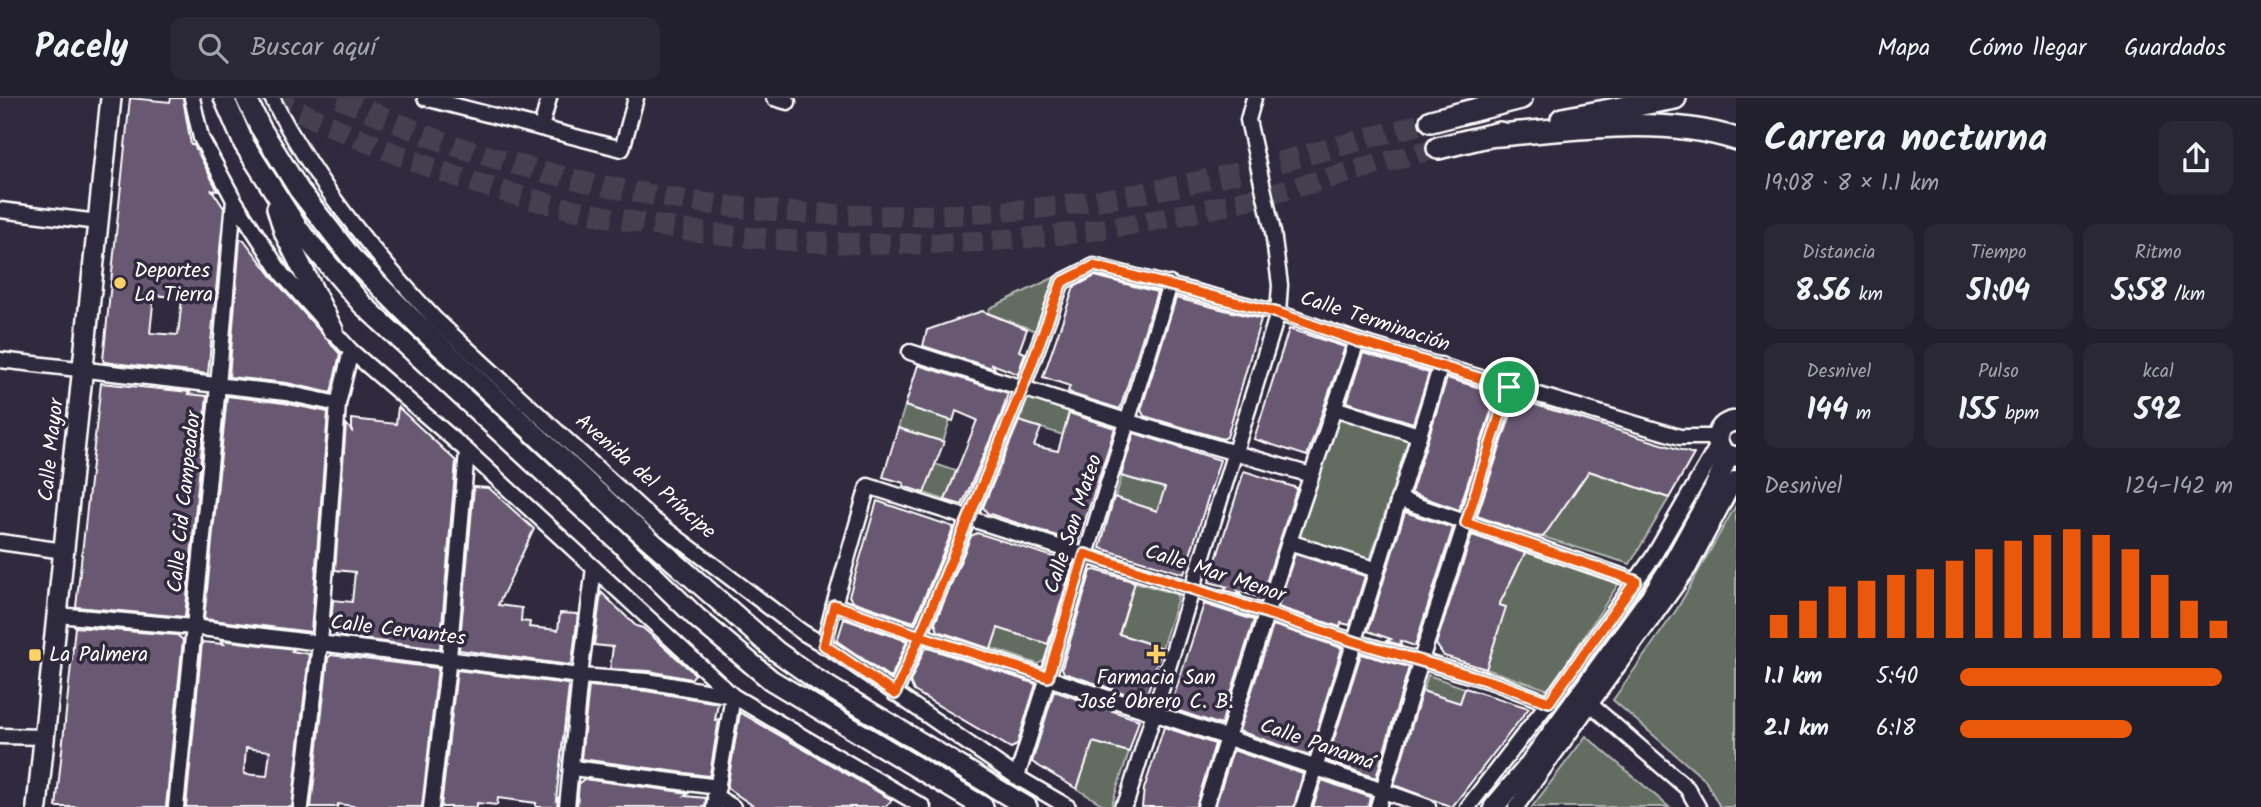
<!DOCTYPE html>
<html lang="es">
<meta charset="utf-8">
<style>
body{margin:0;font-family:Kalam,sans-serif;background:#2b2836;color:#f1f3f6;height:100vh;display:flex;flex-direction:column;font-size:26px;white-space:nowrap}
*{box-sizing:border-box;margin:0}
p{font-size:23px;color:#a3a3aa}
.icon{flex:none;width:38px;height:38px;fill:none;stroke:currentColor;stroke-width:2;stroke-linecap:round;stroke-linejoin:round}
.map{position:relative;flex:1;overflow:hidden}
.sheet{display:flex;flex-direction:column;background:#23202e;width:525px}
.sheet>*{flex:none}
.pin{position:absolute;display:grid;place-items:center;width:60px;height:60px;color:#fff;margin:-30px;border:4px solid #fff;border-radius:50%;box-shadow:0 2px 7px #0007}
.round{display:grid;place-items:center;flex:none;width:74px;height:74px;border-radius:14px;background:#2b2836}
.overview{display:flex;align-items:center;justify-content:space-between;height:119px;padding:0 28px}
h1{font-size:38px;font-weight:700;line-height:52px}
.figures{display:grid;grid-template-columns:repeat(3,1fr);gap:10px;height:119px;padding:7px 28px}
.figures div{display:grid;align-content:center;border-radius:14px;background:#2b2836;text-align:center}
.figures b{font-size:30px;font-weight:700}
.figures small{font-size:19px;font-weight:400}
.figures p{font-size:19px}
.chart{height:196px;padding:14px 28px}
.chart p{display:flex;justify-content:space-between}
.chart svg{width:100%;height:126px;margin-top:7px;stroke:#ea580c;stroke-width:6}
ul{padding:0 28px;list-style:none;font-size:23px}
li{display:grid;grid-template-columns:112px 84px 1fr;align-items:center;height:52px}
li i{height:18px;border-radius:9px;background:#ea580c}
header{display:flex;align-items:center;gap:42px;box-sizing:border-box;height:98px;padding:0 35px;background:#23202e;border-bottom:2px solid #403e4a}
header strong{font-size:33px}
nav{display:flex;gap:38px;margin-inline-start:auto;font-size:24px}
.search{width:490px;height:63px;background:#2b2836;display:flex;align-items:center;gap:18px;box-sizing:border-box;padding:0 24px;border-radius:14px;color:#a3a3aa;font-size:26px}
main{display:flex;flex:1;min-height:0}
.map>svg:first-child{display:block}
</style>
<header>
<strong>Pacely</strong>
<div class="search"><svg class="icon" aria-label="search" viewBox="0 0 24 24"><circle cx="10" cy="10" r="6"/><path d="M15 15l6 6"/></svg>Buscar aquí</div>
<nav><a>Mapa</a><a>Cómo llegar</a><a>Guardados</a></nav>
</header>
<main>
<div class="map">
<svg width="1736" height="709" viewBox="0 0 1736 709">
<rect width="100%" height="100%" fill="#2f2a3d"/>
<filter id="ink" filterUnits="userSpaceOnUse"><feTurbulence type="fractalNoise" baseFrequency=".0143" numOctaves="2"/><feDisplacementMap in="SourceGraphic" scale="14" xChannelSelector="R" yChannelSelector="G"/><feConvolveMatrix kernelMatrix="1 2 1 2 8 2 1 2 1" color-interpolation-filters="sRGB"/></filter>
<g filter="url(#ink)">
<g fill="#626c61" stroke="#b0b6b0" stroke-width="2">
<path d="M1055 179 1036 233 988 215 990 210Z"/>
<path d="M1029 299 1069 314 1063 337 1019 323Z"/>
<path d="M905 308 950 322 943 344 898 330Z"/>
<path d="M1337 318 1409 340 1370 462 1297 438Z"/>
<path d="M935 366 956 373 945 402 924 395Z"/>
<path d="M1589 373 1669 400 1630 466 1543 439Z"/>
<path d="M1122 378 1165 390 1158 413 1115 400Z"/>
<path d="M1736 407V709H1720L1705 682 1613 602 1677 511Z"/>
<path d="M1526 452 1621 482 1549 592 1486 571 1505 509 1499 507Z"/>
<path d="M1135 484 1175 496 1178 499 1162 550 1119 536Z"/>
<path d="M998 530 1050 546 1045 562 1038 566 991 550Z"/>
<path d="M1428 577 1465 590 1460 605 1423 593Z"/>
<path d="M1586 638 1669 709H1532Z"/>
<path d="M1093 644 1129 654 1111 709H1107L1077 691Z"/>
</g>
<g fill="#695872" stroke="#fff" stroke-width="2" fill-rule="evenodd">
<path d="M130 0 170 4 171 0H183L191 47H194L218 93 212 92 224 110 208 276 104 264 103 262ZM154 197 182 200 178 237 150 235Z"/>
<path d="M240 141 244 142 275 182 340 256 331 295 287 285 229 279Z"/>
<path d="M1095 178 1157 194 1120 311 1075 297 1068 293 1070 288 1043 279 1074 189Z"/>
<path d="M1176 200 1261 221 1227 339 1223 341 1144 318 1141 312Z"/>
<path d="M982 213 1027 231 1019 253 1025 255 1018 276 992 266 995 271 923 248 927 232Z"/>
<path d="M1289 231 1345 249 1307 358 1254 341Z"/>
<path d="M1363 255 1429 275 1413 325 1347 304Z"/>
<path d="M918 267 1008 295 1001 317 962 407 945 402 977 322 956 313 953 323 905 308Z"/>
<path d="M1447 280 1497 295 1459 412 1411 395Z"/>
<path d="M101 285 190 294 188 296 207 298 185 519 76 509Z"/>
<path d="M227 298 284 305 328 314 311 534 204 521Z"/>
<path d="M1516 301 1575 319 1694 356 1669 400 1589 373 1543 439 1534 438 1477 418Z"/>
<path d="M398 309 456 363 440 551 337 538 331 527 333 502 352 504 355 474 335 472 346 326 352 333V321L396 326Z"/>
<path d="M1069 315 1115 330 1078 445 987 415 983 409 1019 323 1041 330 1034 348 1058 353Z"/>
<path d="M898 330 944 344 924 395 903 388 904 385 883 379Z"/>
<path d="M1134 335 1220 362 1184 476 1100 450 1114 399 1157 413 1165 390 1121 378Z"/>
<path d="M1244 373 1297 390 1261 500 1238 493 1241 497 1224 492 1228 489 1209 484Z"/>
<path d="M474 389 489 390 534 431 498 507 522 510 521 523 530 524 529 529 558 532 560 515 578 516 572 565 569 567 459 552Z"/>
<path d="M877 403 954 429 914 524 852 503 849 498Z"/>
<path d="M1405 414 1453 430 1415 548 1400 543 1401 547 1386 543 1391 541 1368 533Z"/>
<path d="M977 435 1073 465 1048 546 998 530 991 551 938 533 935 525 971 438Z"/>
<path d="M1472 437 1525 455 1499 507 1506 509 1486 571 1444 558 1436 546Z"/>
<path d="M1295 456 1365 478 1350 527 1341 525 1340 529 1278 509Z"/>
<path d="M1095 472 1135 484 1119 536 1162 550 1146 599 1142 601 1064 575 1062 570 1091 473Z"/>
<path d="M601 494 636 528 643 530 695 576 691 581 649 573 610 571 613 549 594 547Z"/>
<path d="M1204 506 1254 522 1221 627 1170 610Z"/>
<path d="M844 521 907 543 891 580 837 543Z"/>
<path d="M1273 527 1342 550 1309 657 1239 633Z"/>
<path d="M75 529 177 537 183 542 166 709H56Z"/>
<path d="M221 542 294 551 292 553 309 556 292 709H186L202 544 224 546ZM246 650 270 653 267 678 244 676Z"/>
<path d="M928 550 1036 586 1017 647 1011 650 914 593 910 584 924 552Z"/>
<path d="M1361 556 1409 569 1376 680 1327 663Z"/>
<path d="M331 557 438 570 422 709H360L338 706 337 709H311L328 560Z"/>
<path d="M457 572 567 586 569 589 556 702 558 700 557 709H536V705L498 700 497 707 477 705V709H441Z"/>
<path d="M589 588 646 593 718 605 715 622 719 621 710 676 708 678 581 661Z"/>
<path d="M1465 590 1529 610 1452 709 1394 687 1422 593 1460 605Z"/>
<path d="M1054 593 1139 622 1129 654 1093 644 1077 691 1032 664Z"/>
<path d="M740 615H741L892 702 885 709H755L727 690Z"/>
<path d="M1164 629 1215 646 1196 709H1142L1144 691Z"/>
<path d="M1233 652 1303 676 1294 709H1215Z"/>
<path d="M584 681 689 695 685 698 706 700 705 709H577L579 685Z"/>
<path d="M1322 682 1370 699 1368 709H1313Z"/>
</g>
<g fill="none" stroke-linecap="round" stroke-linejoin="round">
<g stroke="#443f50" stroke-width="21" stroke-dasharray="21 10" stroke-linecap="butt">
<path d="M272 0C333 30 396 58 461 80 671 151 927 163 1146 124 1244 106 1341 76 1438 50"/>
<path d="M339 0C384 19 428 40 475 54 687 121 923 136 1142 95 1240 77 1335 49 1431 23"/>
</g>
<g stroke="#fff" stroke-width="19">
<g id="minor">
<path d="M192 0 201 40 234 102 282 176 351 253 467 353 733 598 923 709"/>
<path d="M272 0C313 82 372 154 435 221L651 420 802 534 834 553 1017 679 1068 709"/>
<path d="M425 0 622 51 636 0"/>
<path d="M774 0 788 4"/>
<path d="M541 30 549 0"/>
<path d="M0 112 98 124"/>
<path d="M910 254 1129 324 1311 377"/>
<path d="M0 262 286 295 338 306"/>
<path d="M1334 310 1418 337"/>
<path d="M1398 401 1636 483"/>
<path d="M0 444 64 453"/>
<path d="M1289 444 1377 472"/>
<path d="M834 507C1031 577 1231 638 1428 709"/>
<path d="M57 517 193 529 580 578 647 583 733 598 714 709"/>
<path d="M824 547 834 507 868 388 1356 544 1496 585 1549 605"/>
<path d="M895 596 1023 289 1062 184 1094 168 1278 215 1357 243 1680 339H1717"/>
<path d="M1591 607 1687 690 1698 709"/>
<path d="M0 638 45 639"/>
<path d="M573 670 718 689"/>
<path d="M1017 679 1170 186"/>
<path d="M715 698 733 709"/>
<path d="M176 709 218 288 234 102"/>
<path d="M301 709 320 546 338 306 351 253"/>
<path d="M431 709 449 560 467 353"/>
<path d="M567 709 580 578 594 470"/>
<path d="M1122 709 1127 702 1278 215 1280 187 1273 134 1248 22 1254 0"/>
<path d="M1205 709 1289 444 1357 243"/>
<path d="M1303 709 1441 267"/>
<path d="M1378 709 1421 562 1509 289"/>
<path d="M1468 709 1558 592 1653 459 1718 347"/>
<path d="M1516 709 1689 470 1736 381"/>
</g>
</g>
<g stroke="#fff" stroke-width="24">
<g id="major">
<path d="M224 0 244 46 299 132 362 206 616 441 697 520 771 582 983 709"/>
<path d="M246 0 260 29 299 92 352 160 423 232 637 431 776 553 817 582 1027 709"/>
<path d="M277 110 285 136 333 232"/>
<path d="M1736 323C1724 324 1717 331 1717 343L1724 356 1736 359"/>
<path d="M37 709 111 0"/>
<path d="M1494 709 1526 671 1655 493 1675 462 1714 391 1728 358"/>
</g>
</g>
<g stroke="#fff" stroke-width="26">
<g id="highway">
<path d="M1562 21 1675 0"/>
<path d="M1431 23 1521 0"/>
<path d="M1487 38C1567 32 1659 16 1736 41"/>
<path d="M1438 50 1500 35"/>
</g>
</g>
<use href="#minor" stroke="#2f2a3d" stroke-width="14"/>
<use href="#major" stroke="#2f2a3d" stroke-width="19"/>
<use href="#highway" stroke="#2f2a3d" stroke-width="21"/>
</g>
</g>
<g fill="none" stroke-linecap="round" stroke-linejoin="round" filter="url(#ink)">
<g stroke="#fff" stroke-width="14">
<path id="route" d="M1509 289 1357 243 1278 215 1094 168 1062 184 1023 289 920 538 834 507 824 547 895 596 920 538 1048 579 1085 456 1356 544 1496 585 1549 604 1636 483 1466 425 1509 289"/>
</g>
<use href="#route" stroke="#ea580c" stroke-width="9"/>
</g>
<g fill="#ffd166" stroke="#2f2a3d" stroke-width="2.5">
<circle cx="120" cy="185" r="7"/>
<path d="M1152.5 545.5h7v7h7v7h-7v7h-7v-7h-7v-7h7z"/>
<rect x="28" y="550" width="14" height="14" rx="3.5"/>
</g>
<g text-anchor="middle" dominant-baseline="central" stroke-width="7" stroke-linejoin="round" paint-order="stroke">
<g font-size="21" fill="#fff" stroke="#2f2a3d" text-anchor="start">
<text x="134" y="173">Deportes<tspan x="134" dy="24">La Tierra</tspan></text>
<text x="49" y="557">La Palmera</text>
<text x="1156" y="580" text-anchor="middle">Farmacia San<tspan x="1156" dy="24">José Obrero C. B.</tspan></text>
</g>
<g font-size="21" fill="#fff" stroke="#2f2a3d">
<text transform="translate(1375 224) rotate(18)">Calle Terminación</text>
<text transform="translate(52 352) rotate(-84)">Calle Mayor</text>
<text transform="translate(645 379) rotate(41)">Avenida del Príncipe</text>
<text transform="translate(185 404) rotate(-84)">Calle Cid Campeador</text>
<text transform="translate(1074 426) rotate(-72)">Calle San Mateo</text>
<text transform="translate(1215 476) rotate(18)">Calle Mar Menor</text>
<text transform="translate(398 533) rotate(7)">Calle Cervantes</text>
<text transform="translate(1317 647) rotate(19)">Calle Panamá</text>
</g>
</g>
</svg>
<div class="pin" style="left:1509px;top:289px;background:#1e9e55"><svg class="icon" aria-label="arrive" viewBox="0 0 24 24"><path d="M6 21V4h12l-3 4 3 4H6"/></svg></div>
</div>
<section class="sheet">
<div class="overview"><div><h1>Carrera nocturna</h1><p>19:08 · 8 × 1.1 km</p></div><a class="round"><svg class="icon" aria-label="share" viewBox="0 0 24 24"><path d="M12 15V3M7 8l5-5 5 5M5 13v7h14v-7"/></svg></a></div>
<div class="figures">
<div><p>Distancia</p><b>8.56<small> km</small></b></div>
<div><p>Tiempo</p><b>51:04</b></div>
<div><p>Ritmo</p><b>5:58<small> /km</small></b></div>
</div>
<div class="figures">
<div><p>Desnivel</p><b>144<small> m</small></b></div>
<div><p>Pulso</p><b>155<small> bpm</small></b></div>
<div><p>kcal</p><b>592</b></div>
</div>
<div class="chart"><p><span>Desnivel</span>124–142 m</p>
<svg viewBox="0 0 160 44" preserveAspectRatio="none"><path d="M5 44V36M15 44V31M25 44V26M35 44V24M45 44V22M55 44V20M65 44V17M75 44V13M85 44V10M95 44V8M105 44V6M115 44V8M125 44V13M135 44V22M145 44V31M155 44V38"/></svg>
</div>
<ul>
<li><b>1.1 km</b>5:40<i style="width:96%"></i></li>
<li><b>2.1 km</b>6:18<i style="width:63%"></i></li>
</ul>
</section>
</main>
